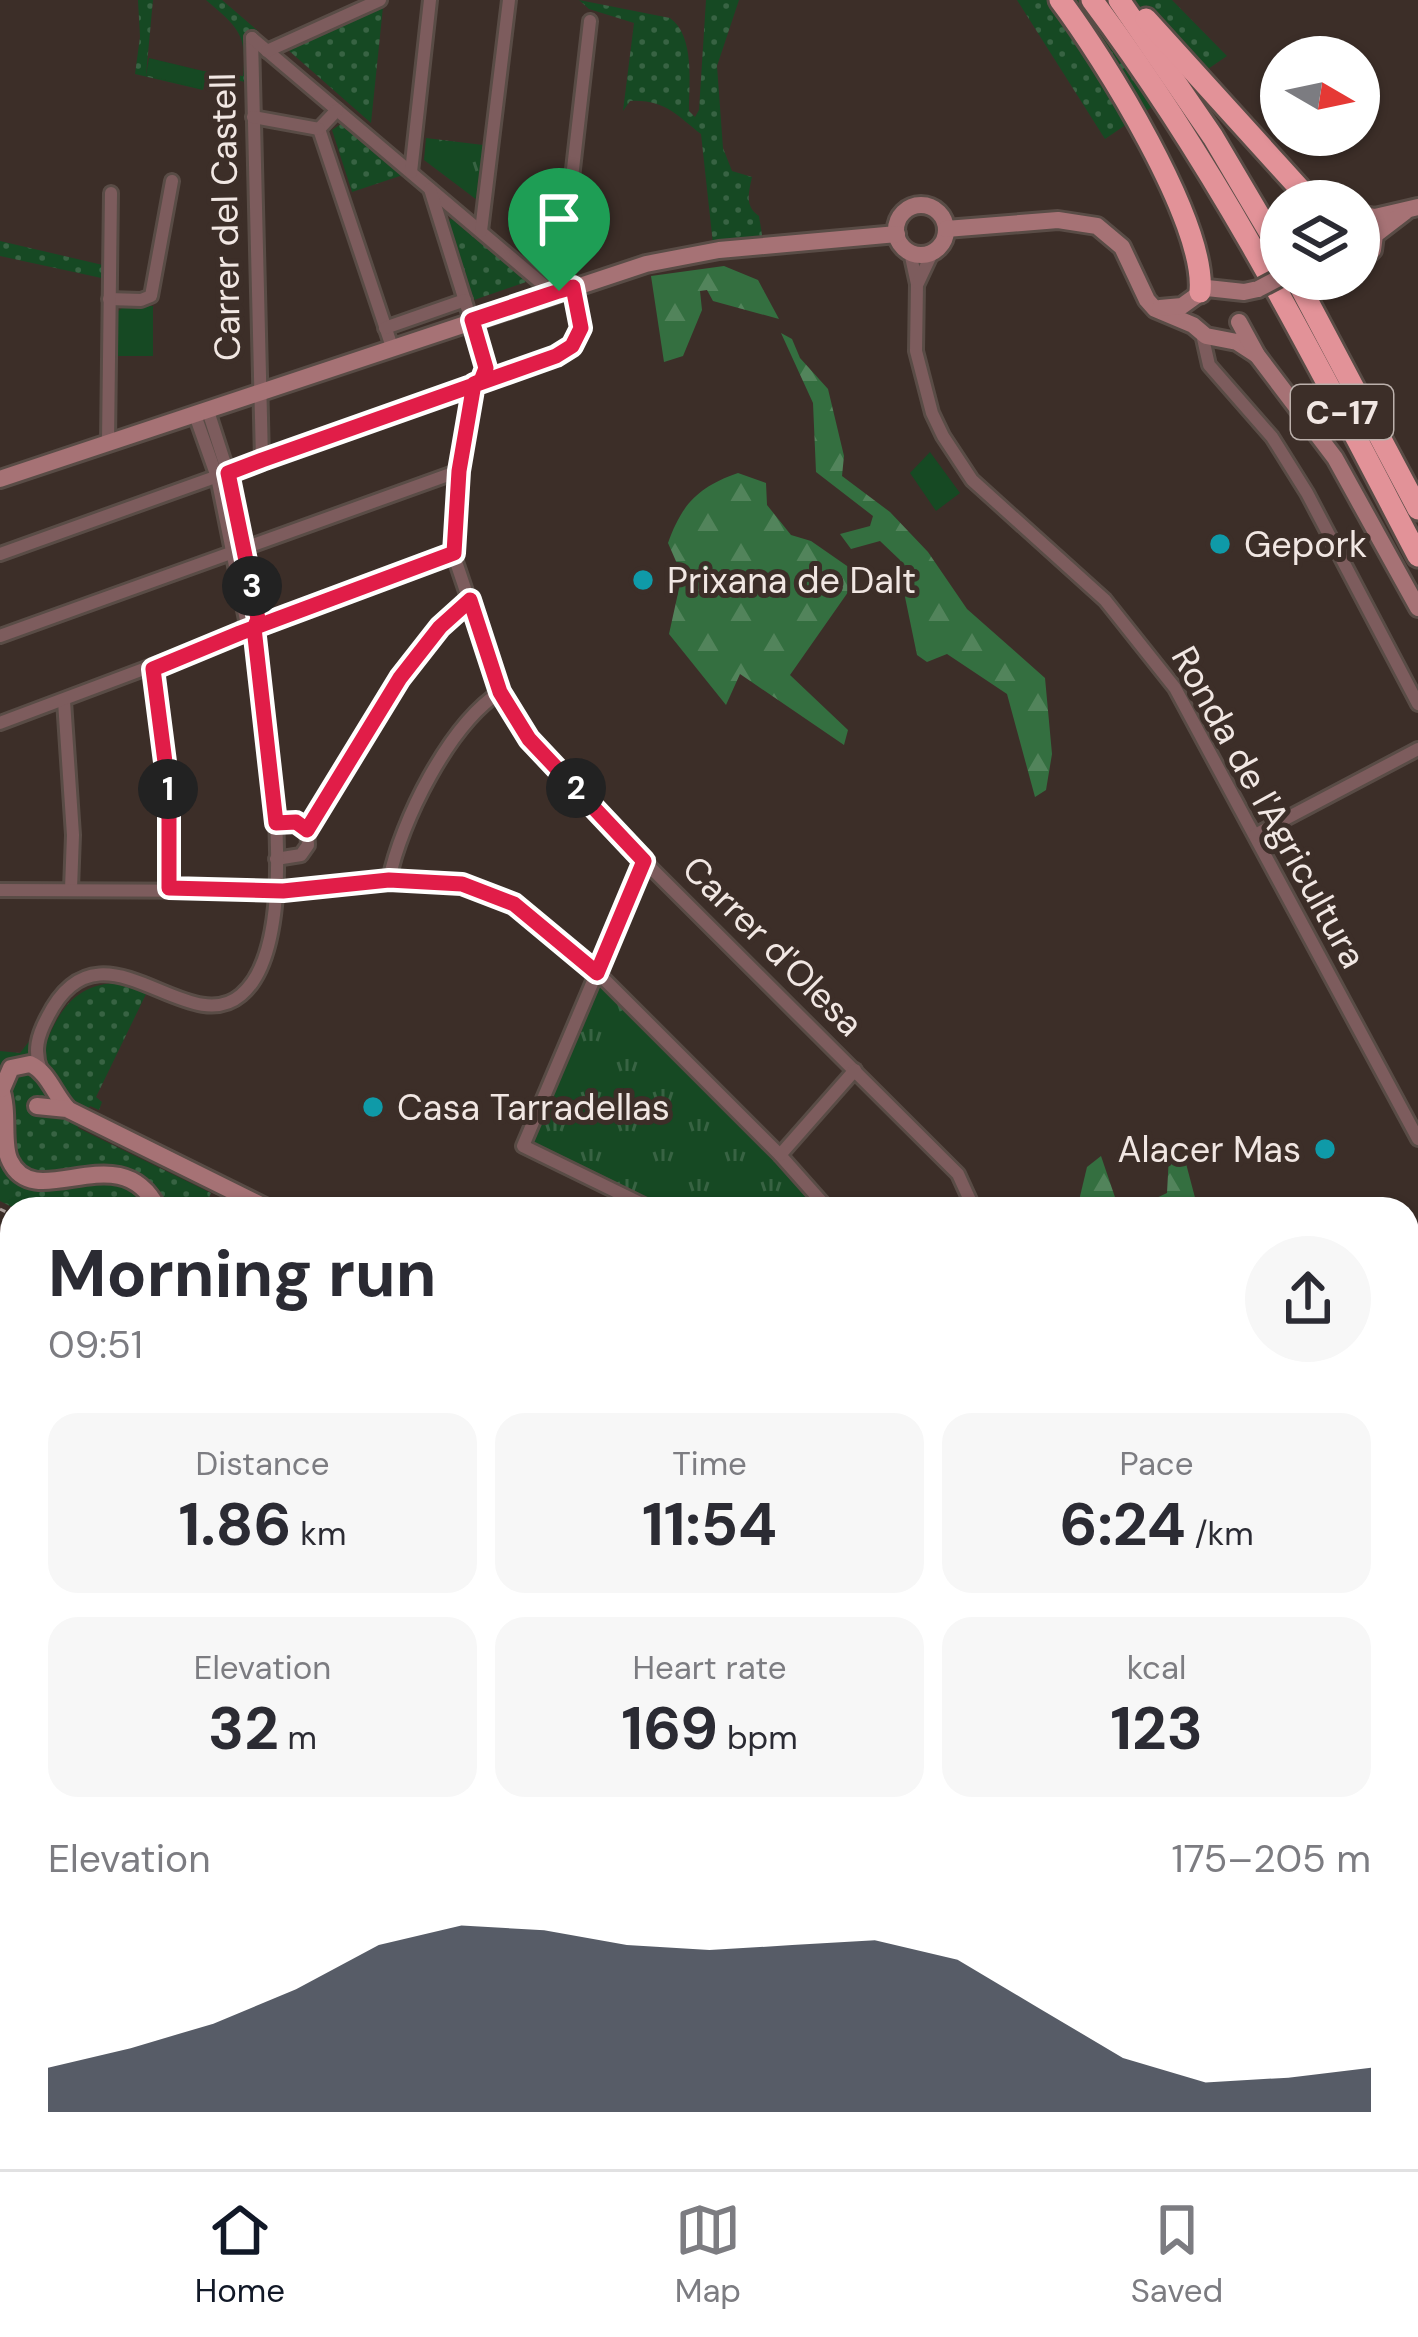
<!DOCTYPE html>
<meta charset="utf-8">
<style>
body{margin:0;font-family:"DM Sans",sans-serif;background:#f7f7f7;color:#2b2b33;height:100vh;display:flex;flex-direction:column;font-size:45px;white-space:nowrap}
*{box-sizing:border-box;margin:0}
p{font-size:39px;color:#7c7c81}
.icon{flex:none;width:66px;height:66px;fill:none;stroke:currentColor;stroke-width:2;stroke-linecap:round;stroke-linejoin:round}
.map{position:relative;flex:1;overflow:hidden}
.drawer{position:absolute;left:0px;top:1197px;width:1419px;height:972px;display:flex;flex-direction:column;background:#fff;border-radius:36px 36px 0 0;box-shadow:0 3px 9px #0004}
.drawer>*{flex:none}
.needle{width:78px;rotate:99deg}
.tools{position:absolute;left:1260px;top:36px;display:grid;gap:24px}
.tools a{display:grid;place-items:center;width:120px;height:120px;border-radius:50%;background:#fff;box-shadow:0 3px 9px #0004;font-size:60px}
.pin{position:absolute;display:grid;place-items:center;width:102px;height:102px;color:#fff;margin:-123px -51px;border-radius:50% 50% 50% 0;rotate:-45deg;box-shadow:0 0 12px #0007}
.pin .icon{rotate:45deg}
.km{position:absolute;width:60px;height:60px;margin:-30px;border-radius:50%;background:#222;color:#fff;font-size:33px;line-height:60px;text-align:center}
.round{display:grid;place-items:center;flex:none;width:126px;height:126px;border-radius:63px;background:#f7f7f7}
.head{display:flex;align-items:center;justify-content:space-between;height:204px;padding:0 48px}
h1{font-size:66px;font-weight:700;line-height:90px}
.stats{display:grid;grid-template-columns:repeat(3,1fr);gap:18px;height:204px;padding:12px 48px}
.stats div{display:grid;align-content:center;border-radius:30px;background:#f7f7f7;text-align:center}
.stats b{font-size:60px;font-weight:700}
.stats small{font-size:33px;font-weight:400}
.stats p{font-size:33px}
.chart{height:336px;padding:24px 48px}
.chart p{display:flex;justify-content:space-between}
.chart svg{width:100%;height:216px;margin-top:12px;fill:#111827;opacity:.7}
.tab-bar{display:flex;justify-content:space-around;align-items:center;height:168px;border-top:3px solid #e1e1e2;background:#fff;font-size:33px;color:#7c7c81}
.tab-bar a{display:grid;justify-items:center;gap:6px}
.tab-bar .current{color:#111827}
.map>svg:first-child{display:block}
</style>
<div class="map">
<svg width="1418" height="2169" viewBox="0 0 1418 2169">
<defs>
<pattern id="grass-dots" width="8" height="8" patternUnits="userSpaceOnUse" patternTransform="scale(3)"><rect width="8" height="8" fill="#164923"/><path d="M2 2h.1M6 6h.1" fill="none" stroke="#386343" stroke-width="1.8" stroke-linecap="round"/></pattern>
<pattern id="forest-firs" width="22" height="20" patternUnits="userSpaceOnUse" patternTransform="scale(3)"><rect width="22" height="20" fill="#346f40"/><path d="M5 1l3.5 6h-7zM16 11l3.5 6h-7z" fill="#52845b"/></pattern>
<pattern id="park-tufts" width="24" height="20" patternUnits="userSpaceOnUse" patternTransform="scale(3)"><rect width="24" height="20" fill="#164923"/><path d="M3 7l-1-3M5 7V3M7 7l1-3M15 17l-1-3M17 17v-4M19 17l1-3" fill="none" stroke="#386343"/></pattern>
</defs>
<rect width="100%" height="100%" fill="#3c2e28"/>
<g fill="url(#grass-dots)">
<path d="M138 0H153L146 75 200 88 203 71 243 76C248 33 236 26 206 0H222L258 31 249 42 245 82 207 73 203 90 135 74 140 37Z"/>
<path d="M579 0 670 18C695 36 689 83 689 111L695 117 699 110 706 0H739L717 66 723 148 732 171 752 177C749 192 744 206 759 216L763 241 713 244 701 134C678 117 666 99 630 101L623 111 634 23 589 9Z"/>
<path d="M1017 0H1172L1227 56 1105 139Z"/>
<path d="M383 7 371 123 287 49Z"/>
<path d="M341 124 403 175 352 192 332 130Z"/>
<path d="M454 218 529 281 474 300 448 220Z"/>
<path d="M0 241 107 266 106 279 0 256Z"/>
<path d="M114 983 147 992 96 1097 102 1102 99 1110 90 1106 78 1128 211 1193 204 1209H16L0 1201V1051L20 1053 31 1039 45 1045C59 1011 74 986 114 983Z"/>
</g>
<g fill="url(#forest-firs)">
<path d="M724 266 758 280 779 319 713 301 707 290 700 291 702 310 683 356 664 362 651 276Z"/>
<path d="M781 333 792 339 800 358 828 389 844 456 842 476 890 512 928 552 967 609 1045 678 1052 754 1046 790 1035 797 1007 694 947 654 927 662 917 655 905 597 913 589 900 560 880 541 851 549 840 534 870 526 873 516 816 472 813 403Z"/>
<path d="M738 473 766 483 767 505 791 535 811 541 860 575 790 675 848 730 844 745 740 674 726 705 669 634 682 575 668 543C682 504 698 487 738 473Z"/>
<path d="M1169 1155 1184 1156 1198 1209H1133L1167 1193Z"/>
<path d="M1101 1156 1119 1209H1077L1087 1167Z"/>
</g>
<g fill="url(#park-tufts)">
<path d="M426 138 483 145 477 200 424 160Z"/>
<path d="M595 972 828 1209H652L523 1146Z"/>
</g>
<g fill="#164923">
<path d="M149 58 203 71 201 89 146 75Z"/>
<path d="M124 306H153V356H114L115 314Z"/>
<path d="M930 452 960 493 936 511 910 473Z"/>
</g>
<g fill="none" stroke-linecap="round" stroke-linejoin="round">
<g stroke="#594c46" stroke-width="18">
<g id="street">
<path d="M252 38 262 460"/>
<path d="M252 38 553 293"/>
<path d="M267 51 380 0"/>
<path d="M337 110 319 129 392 347"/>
<path d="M253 117 319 129"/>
<path d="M411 172 430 0"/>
<path d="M430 189 486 368 481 381"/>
<path d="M481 231 509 0"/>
<path d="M910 252 917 284 916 351 932 413 943 436 972 480 1105 600 1175 688 1418 1139"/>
<path d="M918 283 933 251"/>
<path d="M559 291 590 21"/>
<path d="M109 299 141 300 151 296 172 181"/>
<path d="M385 328 465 300"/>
<path d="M1202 334 1209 365 1272 437 1307 493 1418 704"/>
<path d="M474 384 459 471 453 553 500 692 529 739 644 861 958 1174 974 1209"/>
<path d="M195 415 217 477 246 620 254 627"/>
<path d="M108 442 111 193"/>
<path d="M0 554 556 355C585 338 581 317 573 287"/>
<path d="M0 636 459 471"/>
<path d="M153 669 169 793V888"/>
<path d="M64 701 73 835 71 889"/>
<path d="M0 723 453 553"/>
<path d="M276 823 296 822 307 829"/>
<path d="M307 829 400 678 441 627 469 600"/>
<path d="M1255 835 1418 749"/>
<path d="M276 859 301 855 308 845 307 829"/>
<path d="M644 861 523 1146 652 1209"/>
<path d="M389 880C401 821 449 725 500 692"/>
<path d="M0 890 283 891 389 880 462 884 514 904 597 972 780 1155 828 1209"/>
<path d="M41 1070C33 1051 38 1035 47 1018 100 910 186 1042 241 995 308 939 263 708 254 627L258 619 228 473 208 411"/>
<path d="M780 1155 855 1070"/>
<path d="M0 1233 12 1238"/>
<path d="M1407 1659 1418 1651"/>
<path d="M1407 1772 1418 1814"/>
<path d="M0 1925 12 1892"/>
<path d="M1407 1949 1418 1940"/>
<path d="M0 1973 12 1974"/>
</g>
</g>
<g stroke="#594c46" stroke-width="22">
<g id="secondary">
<circle cx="921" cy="230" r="25"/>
<path d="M1359 214 1375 217 1418 207"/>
<path d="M946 229 1058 220 1097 226 1122 247 1147 300 1155 309 1193 325 1206 336 1237 342 1257 355"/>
<path d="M1359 263 1373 250 1375 235 1405 212"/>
<path d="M1160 308 1182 306 1207 288 1244 292 1258 289"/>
<path d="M1239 322 1257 355 1335 458 1418 608"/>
<path d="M0 479 646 264 719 250 897 234"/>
<path d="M0 1086C10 1112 1 1144 10 1161 36 1216 120 1132 158 1209"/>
<path d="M2 1089 11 1068 30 1064C48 1072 54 1094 67 1108"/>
<path d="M37 1106 67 1109 269 1209"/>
<path d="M0 1671 12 1640"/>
<path d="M0 1698 12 1709"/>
<path d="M0 1770 12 1757"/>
<path d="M1407 2060 1418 2067"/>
<path d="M1407 2120 1418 2115"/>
<path d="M0 2142H12"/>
<path d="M162 2157 177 2161 186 2157"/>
</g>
</g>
<g stroke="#594c46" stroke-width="27">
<g id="highway">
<path d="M1060 0C1103 57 1207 223 1200 292"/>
<path d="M1092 0C1222 173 1318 365 1418 556"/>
<path d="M1119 0 1213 137 1281 252"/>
<path d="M1146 19 1301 190 1317 201"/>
<path d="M1296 279 1418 509"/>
</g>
</g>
<use href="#street" stroke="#7d5c5d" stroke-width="12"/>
<use href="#secondary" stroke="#a67275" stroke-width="16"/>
<use href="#highway" stroke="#e29298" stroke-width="21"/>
<g stroke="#ab9f9a" stroke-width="3" stroke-dasharray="6 12" stroke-linecap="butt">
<path d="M0 1209 12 1215"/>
<path d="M1270 2157 1281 2169"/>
</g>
<g stroke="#594c46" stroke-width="22" stroke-linecap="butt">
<path id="secondary-bridge" d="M1258 289 1281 277"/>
</g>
<use href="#secondary-bridge" stroke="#a67275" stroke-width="16"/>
</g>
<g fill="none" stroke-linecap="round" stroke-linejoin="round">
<g stroke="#fff" stroke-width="24">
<path id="route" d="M559 291 472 320 486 368 481 381 474 384 459 471 454 553 261 625 240 633 153 669 169 793V888L283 891 389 880 462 884 514 904 597 973 644 861 529 739 500 692 470 600 440 627 400 678 307 830 296 822 276 823 254 628 258 619 228 473 262 460 556 356 572 346 581 328 573 287 559 291"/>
</g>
<use href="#route" stroke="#e11d48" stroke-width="15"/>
</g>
<g fill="#0f9aa8" stroke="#3c2e28" stroke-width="4.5">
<circle cx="1220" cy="544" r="12"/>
<circle cx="643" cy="580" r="12"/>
<circle cx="373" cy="1107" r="12"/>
<circle cx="1325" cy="1149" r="12"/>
</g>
<g text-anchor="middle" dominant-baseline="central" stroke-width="10" stroke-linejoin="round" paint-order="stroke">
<rect fill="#3c2e28" stroke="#bbb0ab" stroke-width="3" x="1291" y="385" width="102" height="54" rx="9"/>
<g font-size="33" font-weight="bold" fill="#f1e7e3">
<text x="1342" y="412">C-17</text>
</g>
<g font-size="36" fill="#f1e7e3" stroke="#3c2e28">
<text transform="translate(225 217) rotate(-91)">Carrer del Castell</text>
<text transform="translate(1269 807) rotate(61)">Ronda de l'Agricultura</text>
<text transform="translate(773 946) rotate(45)">Carrer d'Olesa</text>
</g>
<g font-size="36" fill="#f1e7e3" stroke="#3c2e28" text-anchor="start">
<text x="1244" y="544">Gepork</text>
<text x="667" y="580">Prixana de Dalt</text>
<text x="397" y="1107">Casa Tarradellas</text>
<text x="1301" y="1149" text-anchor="end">Alacer Mas</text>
</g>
</g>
</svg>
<div class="tools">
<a><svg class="needle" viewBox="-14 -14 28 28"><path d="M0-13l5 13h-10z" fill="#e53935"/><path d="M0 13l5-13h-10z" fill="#7c7c81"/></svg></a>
<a><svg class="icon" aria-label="layers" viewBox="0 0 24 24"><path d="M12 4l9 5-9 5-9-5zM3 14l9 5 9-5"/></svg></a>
</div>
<div class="pin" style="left:559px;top:291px;background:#1e9e55"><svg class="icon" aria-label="arrive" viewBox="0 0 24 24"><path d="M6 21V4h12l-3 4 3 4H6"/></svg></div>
<b class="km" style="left:168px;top:789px">1</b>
<b class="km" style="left:576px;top:788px">2</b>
<b class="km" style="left:252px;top:586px">3</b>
<section class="drawer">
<div class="head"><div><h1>Morning run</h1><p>09:51</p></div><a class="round"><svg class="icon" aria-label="share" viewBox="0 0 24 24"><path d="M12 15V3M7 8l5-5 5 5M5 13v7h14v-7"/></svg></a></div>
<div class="stats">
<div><p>Distance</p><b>1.86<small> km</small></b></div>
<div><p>Time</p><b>11:54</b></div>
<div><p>Pace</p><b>6:24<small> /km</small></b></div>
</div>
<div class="stats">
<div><p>Elevation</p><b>32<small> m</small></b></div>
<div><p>Heart rate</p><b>169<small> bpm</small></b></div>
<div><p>kcal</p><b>123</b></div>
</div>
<div class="chart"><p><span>Elevation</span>175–205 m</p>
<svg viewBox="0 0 160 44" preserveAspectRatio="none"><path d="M0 44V35L10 31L20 26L30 19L40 10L50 6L60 7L70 10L80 11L90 10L100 9L110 13L120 23L130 33L140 38L150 37L160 35V44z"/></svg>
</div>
</section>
</div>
<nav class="tab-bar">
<a class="current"><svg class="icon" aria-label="home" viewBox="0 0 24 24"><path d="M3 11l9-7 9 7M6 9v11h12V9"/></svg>Home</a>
<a><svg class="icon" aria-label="map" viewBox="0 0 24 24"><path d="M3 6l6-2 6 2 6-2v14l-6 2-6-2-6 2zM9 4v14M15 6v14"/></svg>Map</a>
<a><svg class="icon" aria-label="saved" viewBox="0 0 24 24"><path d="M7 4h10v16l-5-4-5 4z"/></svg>Saved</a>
</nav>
